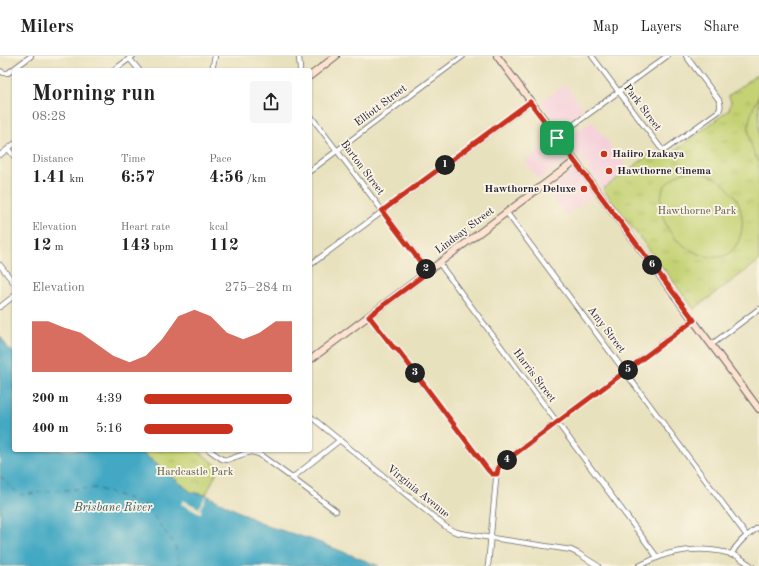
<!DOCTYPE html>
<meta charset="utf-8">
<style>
body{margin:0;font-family:"Old Standard TT",serif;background:#f6f6f6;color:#222;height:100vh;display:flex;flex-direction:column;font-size:15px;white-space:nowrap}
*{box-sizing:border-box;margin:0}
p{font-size:13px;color:#767676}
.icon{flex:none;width:22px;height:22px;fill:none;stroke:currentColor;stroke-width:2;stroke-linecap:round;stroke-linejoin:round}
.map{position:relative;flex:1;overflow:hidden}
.sheet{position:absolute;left:12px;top:12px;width:300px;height:384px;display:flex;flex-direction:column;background:#fff;border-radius:4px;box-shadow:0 1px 3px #0004}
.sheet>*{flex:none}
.pin{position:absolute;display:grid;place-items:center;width:34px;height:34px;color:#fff;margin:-17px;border-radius:8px;box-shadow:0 2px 6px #0006}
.km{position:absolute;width:20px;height:20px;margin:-10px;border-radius:50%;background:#222;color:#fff;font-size:11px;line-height:20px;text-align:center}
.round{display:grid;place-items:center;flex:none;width:42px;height:42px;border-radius:4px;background:#f6f6f6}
.head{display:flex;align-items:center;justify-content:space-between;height:68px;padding:0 20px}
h1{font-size:22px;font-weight:600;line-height:30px}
.stats{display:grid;grid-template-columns:repeat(3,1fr);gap:6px;height:68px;padding:4px 20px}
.stats div{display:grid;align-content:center}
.stats b{font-size:17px;font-weight:600}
.stats small{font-size:11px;font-weight:400}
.stats p{font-size:11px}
.chart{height:112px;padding:8px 20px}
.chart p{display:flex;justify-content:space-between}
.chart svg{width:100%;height:72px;margin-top:4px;fill:#c8321e;opacity:.7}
ul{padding:0 20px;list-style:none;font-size:13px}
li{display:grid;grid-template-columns:64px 48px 1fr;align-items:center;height:30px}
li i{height:10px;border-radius:5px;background:#c8321e}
header{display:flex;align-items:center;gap:24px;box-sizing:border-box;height:56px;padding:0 20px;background:#fff;border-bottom:1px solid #e0e0e0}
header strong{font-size:19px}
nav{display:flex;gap:22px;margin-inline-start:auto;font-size:14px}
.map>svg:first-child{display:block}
</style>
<header>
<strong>Milers</strong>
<nav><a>Map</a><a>Layers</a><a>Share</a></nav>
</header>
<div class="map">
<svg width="759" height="510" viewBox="0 0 759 510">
<defs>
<pattern id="grass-tufts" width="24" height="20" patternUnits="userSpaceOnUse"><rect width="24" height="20" fill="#c4d273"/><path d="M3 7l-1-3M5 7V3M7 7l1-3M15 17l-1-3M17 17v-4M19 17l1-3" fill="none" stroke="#a8b464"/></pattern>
</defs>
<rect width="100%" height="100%" fill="#fcf5e5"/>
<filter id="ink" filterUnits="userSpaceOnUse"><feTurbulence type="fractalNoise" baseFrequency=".025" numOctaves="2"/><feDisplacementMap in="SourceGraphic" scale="8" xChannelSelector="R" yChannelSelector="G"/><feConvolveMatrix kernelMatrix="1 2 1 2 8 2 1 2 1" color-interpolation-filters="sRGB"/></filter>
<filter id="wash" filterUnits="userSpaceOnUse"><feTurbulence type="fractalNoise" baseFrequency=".012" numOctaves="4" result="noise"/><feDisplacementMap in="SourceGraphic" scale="16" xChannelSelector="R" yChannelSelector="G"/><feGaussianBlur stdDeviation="0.9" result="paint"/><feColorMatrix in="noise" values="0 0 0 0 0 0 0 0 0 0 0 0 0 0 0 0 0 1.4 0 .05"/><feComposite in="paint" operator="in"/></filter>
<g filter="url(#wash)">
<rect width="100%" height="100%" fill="#e8e1bd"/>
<g fill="#f5cfda">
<path d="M565 28 583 53 559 71 541 46Z"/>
<path d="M592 65 629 114 603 133 567 83Z"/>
<path d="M551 86 565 104 539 124 525 105Z"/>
<path d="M574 115 593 140 566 160 547 135Z"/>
</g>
<g fill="url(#grass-tufts)" stroke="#737a57">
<path d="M759 17V205L694 253 603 133 653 96C659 100 660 103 668 100L729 54 731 45 728 40Z"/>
<path d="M139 394H197L219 411 206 439 191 436Z"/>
</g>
<g fill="#c4d273" stroke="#737a57">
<path d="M759 40V107C753 98 747 79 749 67 750 58 755 48 759 40Z"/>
<path d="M696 115C706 118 716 121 724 128 726 130 728 133 730 135 732 137 734 139 736 142 744 156 745 177 735 191 732 196 726 200 720 201 701 204 674 187 666 169 661 158 659 144 663 133 665 128 676 119 681 117 685 115 692 116 696 115Z"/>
</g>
<path fill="#43a8c3" stroke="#32657f" d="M0 280 8 292 14 297V394H139L191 436 206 439 267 470 313 484 379 510H0Z"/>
<path fill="#e8e1bd" d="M206 439 207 440 200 453 202 454 200 458 181 448 183 444 199 452Z"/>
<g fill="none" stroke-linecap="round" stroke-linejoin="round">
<path stroke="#2f5871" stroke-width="1" stroke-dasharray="5 4" stroke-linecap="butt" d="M0 420 20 439 52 435 96 432 145 448 175 489 180 510"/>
</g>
</g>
<g filter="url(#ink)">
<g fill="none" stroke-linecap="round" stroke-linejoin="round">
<g stroke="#676568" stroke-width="6">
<g id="street">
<path d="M299 0 300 14"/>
<path d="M592 0 660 91 663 94 666 93 719 55C721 51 721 48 719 44L686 0"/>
<path d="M129 2 139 14"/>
<path d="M114 14 133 0"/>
<path d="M212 14 215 0"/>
<path d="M0 15 4 17H8L31 0"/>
<path d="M310 59 428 215"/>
<path d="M557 81 667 0"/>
<path d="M8 93 14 100"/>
<path d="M0 99 14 88"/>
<path d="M310 115 463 0"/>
<path d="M507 157 747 480"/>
<path d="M439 207 657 501"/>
<path d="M0 209 14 227"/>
<path d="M310 209 531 46"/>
<path d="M0 251 14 240"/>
<path d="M369 260 393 291 398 295 488 414 492 418 497 419"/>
<path d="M711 289 759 253"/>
<path d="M310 360 446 471 453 475 460 477 571 494 579 498 598 510"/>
<path d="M209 394 222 403 227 404 247 397 252 396 259 398 292 422 336 455"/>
<path d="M292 422 340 384"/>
<path d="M731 499C738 485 747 480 759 471"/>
<path d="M488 510 497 413 500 409 693 264"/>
<path d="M639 510C651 504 663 498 676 496 696 492 718 493 737 500 742 503 747 507 752 510"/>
</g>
</g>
<g stroke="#676568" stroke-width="8">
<g id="secondary">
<path d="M497 0 759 353"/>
<path d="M310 20 336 0"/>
<path d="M310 304 575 105"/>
</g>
</g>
<use href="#street" stroke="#fff" stroke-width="4.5"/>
<use href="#secondary" stroke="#fee3d1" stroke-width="6"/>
</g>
</g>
<g fill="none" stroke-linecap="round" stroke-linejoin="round" filter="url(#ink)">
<g stroke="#fff" stroke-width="8">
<path id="route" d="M530 46 694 264 500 409 498 413 497 418H492L488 414 398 294 393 291 369 260 428 216 382 155Z"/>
</g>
<use href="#route" stroke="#c8321e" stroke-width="5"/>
</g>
<g fill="#c8321e" stroke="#fcf5e5" stroke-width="1.5">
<circle cx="604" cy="98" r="4"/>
<circle cx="609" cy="115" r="4"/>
<circle cx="584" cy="133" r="4"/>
</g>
<g text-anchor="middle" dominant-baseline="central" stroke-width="3.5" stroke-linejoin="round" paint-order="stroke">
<g font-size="11" fill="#22223b" stroke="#fcf5e5">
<text transform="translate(381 50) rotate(-37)">Elliott Street</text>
<text transform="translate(642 52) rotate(53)">Park Street</text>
<text transform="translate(362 112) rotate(53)">Barton Street</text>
<text transform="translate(465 175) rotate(-37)">Lindsay Street</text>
<text transform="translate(606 274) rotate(53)">Amy Street</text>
<text transform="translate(534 320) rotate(53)">Harris Street</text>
<text transform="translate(418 436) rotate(39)">Virginia Avenue</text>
</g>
<g font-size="11" font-weight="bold" fill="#22223b" stroke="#fcf5e5" text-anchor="start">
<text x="612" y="98">Haiiro Izakaya</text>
<text x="617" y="115">Hawthorne Cinema</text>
<text x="576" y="133" text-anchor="end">Hawthorne Deluxe</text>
</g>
<g font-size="11" fill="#53574c" stroke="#fcf5e5">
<text x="697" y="155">Hawthorne Park</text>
<text x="195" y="416">Hardcastle Park</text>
</g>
<g font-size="12" font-style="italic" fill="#2f5871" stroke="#fcf5e5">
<text x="113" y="452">Brisbane River</text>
</g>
</g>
</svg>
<div class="pin" style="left:557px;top:82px;background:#1e9e55"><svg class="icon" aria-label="arrive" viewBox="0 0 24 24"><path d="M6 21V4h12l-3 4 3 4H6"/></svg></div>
<b class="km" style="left:445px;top:109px">1</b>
<b class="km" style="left:426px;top:213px">2</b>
<b class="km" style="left:415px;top:317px">3</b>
<b class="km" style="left:507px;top:404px">4</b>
<b class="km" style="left:628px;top:314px">5</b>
<b class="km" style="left:652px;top:209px">6</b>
<section class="sheet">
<div class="head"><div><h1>Morning run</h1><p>08:28</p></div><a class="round"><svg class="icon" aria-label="share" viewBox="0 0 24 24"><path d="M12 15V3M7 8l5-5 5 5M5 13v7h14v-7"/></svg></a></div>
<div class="stats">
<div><p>Distance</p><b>1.41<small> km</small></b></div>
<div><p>Time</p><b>6:57</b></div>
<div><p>Pace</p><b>4:56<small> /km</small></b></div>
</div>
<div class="stats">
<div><p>Elevation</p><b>12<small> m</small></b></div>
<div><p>Heart rate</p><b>143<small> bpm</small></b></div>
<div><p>kcal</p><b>112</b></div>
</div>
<div class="chart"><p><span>Elevation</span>275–284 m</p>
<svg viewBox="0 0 160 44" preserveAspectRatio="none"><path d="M0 44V13L10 13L20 17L30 20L40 27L50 34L60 38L70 34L80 24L90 10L100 6L110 10L120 20L130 24L140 20L150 13L160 13V44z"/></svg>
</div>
<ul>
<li><b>200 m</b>4:39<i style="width:100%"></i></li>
<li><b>400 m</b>5:16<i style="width:60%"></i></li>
</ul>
</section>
</div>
